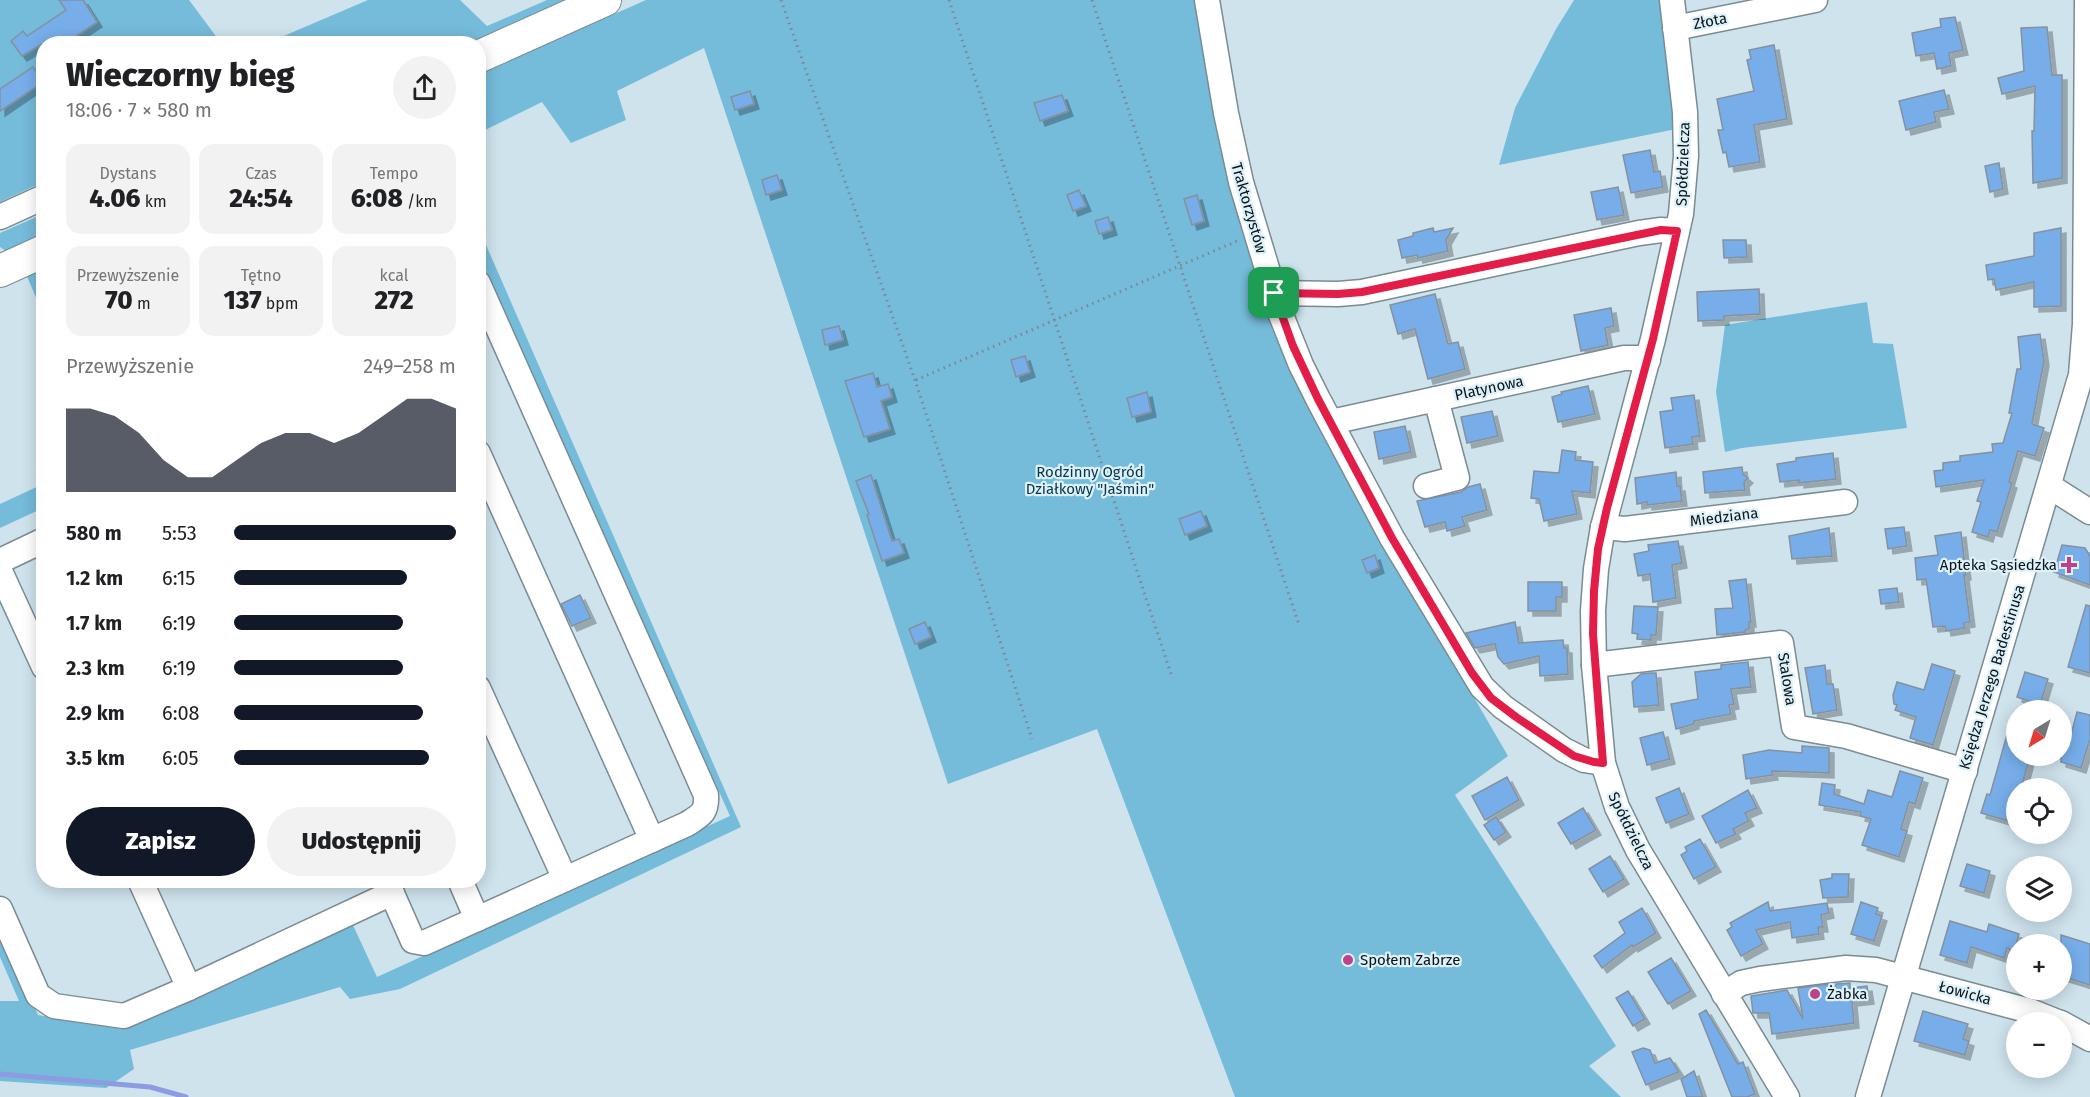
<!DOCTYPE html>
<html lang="pl">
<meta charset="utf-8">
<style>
body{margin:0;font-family:"Fira Sans",sans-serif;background:#f2f2f2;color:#202124;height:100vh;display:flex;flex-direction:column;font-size:22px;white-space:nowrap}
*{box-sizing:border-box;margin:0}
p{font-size:20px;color:#757577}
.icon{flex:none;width:33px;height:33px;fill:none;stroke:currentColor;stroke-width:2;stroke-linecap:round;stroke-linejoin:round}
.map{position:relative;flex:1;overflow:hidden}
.details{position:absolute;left:36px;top:36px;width:450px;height:852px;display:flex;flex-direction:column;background:#fff;border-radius:24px;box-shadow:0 3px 15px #0003}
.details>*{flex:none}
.needle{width:39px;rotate:218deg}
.controls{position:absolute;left:2006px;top:700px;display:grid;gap:12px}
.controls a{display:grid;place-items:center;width:66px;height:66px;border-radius:50%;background:#fff;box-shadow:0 3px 15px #0003;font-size:30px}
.pin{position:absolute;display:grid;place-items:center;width:51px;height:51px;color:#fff;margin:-26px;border-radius:12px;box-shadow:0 3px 9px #0006}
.round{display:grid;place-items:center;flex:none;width:63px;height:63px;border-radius:32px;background:#f2f2f2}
.headline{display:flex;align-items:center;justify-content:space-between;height:102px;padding:0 30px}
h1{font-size:33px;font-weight:800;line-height:45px}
.figures{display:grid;grid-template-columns:repeat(3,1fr);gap:9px;height:102px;padding:6px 30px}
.figures div{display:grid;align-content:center;border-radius:15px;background:#f2f2f2;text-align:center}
.figures b{font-size:26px;font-weight:800}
.figures small{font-size:16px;font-weight:400}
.figures p{font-size:16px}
.chart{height:168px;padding:12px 30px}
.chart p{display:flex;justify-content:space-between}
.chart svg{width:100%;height:108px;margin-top:6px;fill:#111827;opacity:.7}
.button{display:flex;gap:12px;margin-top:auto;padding:12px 30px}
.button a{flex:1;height:69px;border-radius:36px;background:#111827;color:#fff;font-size:24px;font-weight:800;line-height:69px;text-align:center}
.button a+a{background:#f2f2f2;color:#202124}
ul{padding:0 30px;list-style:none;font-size:20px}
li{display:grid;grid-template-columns:96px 72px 1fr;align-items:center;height:45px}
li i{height:15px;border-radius:8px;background:#111827}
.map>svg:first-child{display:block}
</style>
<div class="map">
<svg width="2090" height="1097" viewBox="0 0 2090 1097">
<defs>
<filter id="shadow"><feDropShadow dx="5" dy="5" stdDeviation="0" flood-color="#0004"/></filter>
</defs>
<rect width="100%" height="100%" fill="#cfe3ed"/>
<g fill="#75bbda">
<path d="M0 0H189L221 43 44 44 43 182 0 202Z"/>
<path d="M368 0H460L487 26 547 0H582L478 44H265Z"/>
<path d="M646 0H1196L1248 236 1415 596 1508 756 1455 795 1616 1046 1589 1066 1621 1097H1235L1097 729 948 784 704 48 617 91 626 120 571 143 542 102 479 133 478 75Z"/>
<path d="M1574 0H1663L1676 129 1499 165 1515 108 1556 29Z"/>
<path d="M43 214V238L9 253 0 247V233Z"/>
<path d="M479 229 741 827 400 989 350 999 340 987 130 1050 134 1069 106 1088 0 1081V1001H19L0 957V929L38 1015 122 1029 352 923 377 977 730 816 479 255Z"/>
<path d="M43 272V314L26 274Z"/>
<path d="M1867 302 1873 343 1893 344 1907 428 1742 448 1725 452 1716 392 1725 325Z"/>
<path d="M43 484V508L0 528V504Z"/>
</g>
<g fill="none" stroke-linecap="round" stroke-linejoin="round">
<path stroke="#8d9be2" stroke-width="5" d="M0 1074 150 1087 186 1097"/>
</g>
<g fill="#77aeea" stroke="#84919e" stroke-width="1.5" filter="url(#shadow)">
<path d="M59 0H83L97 22 64 44H42L22 56 11 41 23 31 27 36 66 10Z"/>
<path d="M1955 17 1963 50 1949 53 1951 66 1937 69 1934 53 1916 56 1912 33 1941 27 1940 19Z"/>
<path d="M2047 27 2052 75H2062V178L2033 183 2032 131H2034L2035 86 2002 94 1998 78 2024 71 2021 28Z"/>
<path d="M1774 45 1787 119 1754 125 1760 162 1729 167 1726 152 1723 153 1718 130H1723L1717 99 1754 91 1747 60 1751 59 1749 50Z"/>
<path d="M33 67 43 82 0 111V89Z"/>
<path d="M1944 90 1949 109 1934 112 1936 122 1906 130 1899 101Z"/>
<path d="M750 91 754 104 735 110 731 97Z"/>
<path d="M1062 95 1068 111 1040 121 1034 103Z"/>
<path d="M1650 150 1654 172 1660 171 1663 187 1631 193 1623 155Z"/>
<path d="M1999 163 2003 189 1990 192 1985 166Z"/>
<path d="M777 175 782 190 766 195 762 180Z"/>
<path d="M1618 187 1624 215 1597 220 1591 192Z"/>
<path d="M1079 190 1086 206 1073 211 1067 195Z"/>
<path d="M1197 195 1204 221 1192 225 1184 199Z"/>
<path d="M1108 217 1112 230 1099 234 1095 221Z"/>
<path d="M1433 228 1434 232 1453 228 1446 240 1448 251 1418 258 1417 255 1402 258 1398 240 1413 236V233Z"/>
<path d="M2061 228V306L2034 307V282L1996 290 1994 279 1988 280 1986 265 2034 256V233Z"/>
<path d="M1723 240H1746L1747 257 1724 258Z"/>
<path d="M1759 289 1760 314 1724 316V320L1698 321 1697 292Z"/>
<path d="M1435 294 1448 344 1458 342 1465 369 1428 379 1415 329 1398 334 1390 305Z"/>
<path d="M1611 308 1614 326 1605 328 1608 345 1581 351 1574 315Z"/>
<path d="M839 326 843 340 825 345 822 330Z"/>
<path d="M2040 334 2044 361 2032 424 2044 428 2035 456 2018 451 2009 482 2012 483 1997 532 1990 530 1988 537 1972 532 1981 502 1977 501 1984 480 1936 487 1934 471 1943 470V463L1960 461V456L1993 452 1992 444 2003 443 2012 413H2009L2017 369H2021L2018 337Z"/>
<path d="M1025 356 1030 372 1016 377 1011 360Z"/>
<path d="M873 373 877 387 888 384 892 397 881 401 890 429 864 437 845 381Z"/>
<path d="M1588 386 1595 414 1558 422 1552 397 1562 394 1561 392Z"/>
<path d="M1147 392 1151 412 1132 417 1127 398Z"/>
<path d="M1694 395 1700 436 1692 437 1693 444 1665 448 1660 412 1673 410 1671 398Z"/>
<path d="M1492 411 1498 436 1467 443 1461 417Z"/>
<path d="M1405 426 1411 452 1379 459 1374 432Z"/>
<path d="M1562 450 1576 452 1575 460 1593 462 1590 493 1572 491 1577 514 1544 521 1539 499 1531 498 1534 471 1559 473Z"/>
<path d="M1833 453 1836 479 1799 483V480L1780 482 1777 464 1796 461V458Z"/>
<path d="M1742 467 1743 474 1748 478 1744 482 1745 490 1705 493 1703 472Z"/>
<path d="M1676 472 1677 486H1680L1682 501 1647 505V502L1637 504 1635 478Z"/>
<path d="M871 475 892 541 899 539 904 553 882 561 867 515 869 514 856 481Z"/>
<path d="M1480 484 1487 510 1462 517 1465 526 1447 531 1445 522 1425 527 1417 501 1461 492 1468 487Z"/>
<path d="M1201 511 1207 526 1185 535 1179 519Z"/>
<path d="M1904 527 1907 546 1888 549 1885 529Z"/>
<path d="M1829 528 1832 556 1792 559 1789 536Z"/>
<path d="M1961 532 1966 575H1964L1970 622 1964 623 1965 628 1946 631 1945 626 1933 627 1926 579 1917 580 1915 558 1938 555 1935 536Z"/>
<path d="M1678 541 1682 563 1672 565 1676 598 1653 602 1650 574 1638 576 1634 554 1649 551 1648 545Z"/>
<path d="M2062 545 2085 548 2090 556V585L2054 572Z"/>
<path d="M1375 555 1379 568 1367 573 1362 560Z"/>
<path d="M1746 579 1751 622H1749V629L1745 630V632L1717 635 1715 609 1733 608 1729 581Z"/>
<path d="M1528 582H1562V597H1556V611H1528Z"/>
<path d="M1897 588 1899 602 1881 604 1879 590Z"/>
<path d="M580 595 591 618 572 626 561 604Z"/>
<path d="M2086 605 2090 606V673L2068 667Z"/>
<path d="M1634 606 1658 607 1656 635H1651V640L1637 639 1638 634 1632 633Z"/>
<path d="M925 622 931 637 915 644 909 629Z"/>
<path d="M1515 622 1519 643 1563 640 1564 648H1567L1568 674 1540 676 1539 656 1504 664 1498 657 1495 644 1475 648 1466 633Z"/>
<path d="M1748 662 1751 687 1731 689 1734 704 1729 705 1731 714 1694 721V724L1676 729 1671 704 1698 699 1695 672 1721 669V665Z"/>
<path d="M1932 664 1955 671 1933 745 1910 738 1916 717 1895 710 1897 705 1894 704 1893 695 1897 682 1924 690Z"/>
<path d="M1825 665 1827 684H1833L1837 710 1813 714 1805 668Z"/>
<path d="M2025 672 2048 679 2040 705 2017 697Z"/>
<path d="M1650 673H1656L1659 705 1634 707 1632 682 1641 674Z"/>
<path d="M2077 712 2090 715V739L2081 768 2061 762V744L2068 746Z"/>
<path d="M2012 717H2016V756H2030L2021 789H2016V807L2012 822 1981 813 1987 794 1990 795Z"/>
<path d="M1663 732 1670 759 1647 765 1640 738Z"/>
<path d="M1802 746 1829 748V773L1772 771 1773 775 1746 779 1743 755 1769 750 1802 753Z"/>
<path d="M1900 771 1923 778 1915 804 1909 802 1901 829 1907 831 1899 857 1862 845 1871 819 1860 816 1861 812 1819 805 1822 783 1835 785 1834 794 1864 804 1868 790 1892 797Z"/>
<path d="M1507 777 1519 800 1485 820 1472 796Z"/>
<path d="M1679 788 1689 814 1666 823 1656 798Z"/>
<path d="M1748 790 1757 808 1745 813 1749 821 1733 829 1736 834 1716 843 1702 816Z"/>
<path d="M1583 808 1596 830 1571 844 1558 823Z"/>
<path d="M1496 817 1506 832 1494 840 1484 825Z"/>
<path d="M1700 839 1716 867 1694 879 1681 855 1687 851 1685 847Z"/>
<path d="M1610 856 1624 879 1603 892 1589 869Z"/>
<path d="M1967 864 1990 871 1984 893 1960 886Z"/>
<path d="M1832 874H1849L1848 897 1823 898 1820 880 1832 878Z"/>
<path d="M1768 902 1770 911 1827 903 1829 913 1821 915 1823 927H1818L1819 934 1792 938 1790 922 1756 930 1763 944 1741 956 1727 930 1732 927 1730 923Z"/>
<path d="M1861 902 1878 908 1876 914 1882 916 1874 941 1851 934Z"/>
<path d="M1642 908 1656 933 1633 947 1632 945 1602 968 1594 956 1625 933 1619 922Z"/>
<path d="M1950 921 1987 932 1989 924 2019 934 2014 951 2007 948 2004 958 1971 947 1967 963 1940 955Z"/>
<path d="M2061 935 2090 944V985L2061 976Z"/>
<path d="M1671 958 1691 991 1668 1004 1648 972Z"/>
<path d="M1850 983V988L1867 986 1869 999 1852 1001 1854 1023 1772 1034 1769 1013H1753L1751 996 1787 990 1803 1019 1798 988 1831 984 1832 996 1836 984Z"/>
<path d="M1628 991 1645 1019 1633 1026 1616 998Z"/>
<path d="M1706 1010 1738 1064 1743 1062 1755 1094 1747 1097H1732L1699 1014Z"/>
<path d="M1923 1011 1968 1024 1963 1039 1969 1041 1965 1055 1914 1041Z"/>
<path d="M1643 1048 1650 1050 1655 1063 1670 1058 1679 1072 1646 1085 1632 1052Z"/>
<path d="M1694 1071 1703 1097H1687L1681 1079Z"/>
</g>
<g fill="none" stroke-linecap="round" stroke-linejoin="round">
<g stroke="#798c94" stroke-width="27">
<g id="minor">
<path d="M1207 0 1226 113 1241 182 1281 315 1301 365 1318 399 1392 538 1482 687 1503 707 1564 750 1584 760 1603 763"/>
<path d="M1672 0 1685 112 1686 156 1681 214 1653 339 1603 527 1596 569 1593 611 1594 665 1603 763 1617 807 1638 850 1787 1097"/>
<path d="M1675 28 1815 0"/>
<path d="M0 217 44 197"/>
<path d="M1274 293 1338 294 1362 292 1639 233 1661 230 1677 231"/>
<path d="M1331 422 1624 358H1640L1648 360"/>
<path d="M478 453 652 840"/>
<path d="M1426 486 1457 478 1436 399"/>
<path d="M2049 486 2090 512"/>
<path d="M1603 527 1625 529 1845 502"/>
<path d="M0 561 44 540"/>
<path d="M0 571 44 667"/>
<path d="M1594 665 1781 643 1794 727 1846 736 1965 771"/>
<path d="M478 688 565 879"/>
<path d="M140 880 189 988"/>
<path d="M386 880 413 941 424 943 687 824C701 815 707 813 706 795L478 283"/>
<path d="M460 880 477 919"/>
<path d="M0 909 38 995 54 1006 124 1016 189 988 392 893"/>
<path d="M1724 994 1741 983 1760 979 1846 968 1876 970 2030 1011 2060 1023"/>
<path d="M2061 1023 2090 1039"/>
<path d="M1868 1097 2081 375 2085 324 2087 0"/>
</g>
</g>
<g stroke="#798c94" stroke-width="34">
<g id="major">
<path d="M478 57 605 0"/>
<path d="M0 271 44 251"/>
</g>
</g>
<g stroke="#7a8990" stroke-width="3" stroke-dasharray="1.5 4.5" stroke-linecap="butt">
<path d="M781 0 915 380 1032 739"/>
<path d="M949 0 1172 677"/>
<path d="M1092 0 1299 625"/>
<path d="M916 380 1237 241"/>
</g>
<use href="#minor" stroke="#fff" stroke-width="24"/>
<use href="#major" stroke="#fff" stroke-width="32"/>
</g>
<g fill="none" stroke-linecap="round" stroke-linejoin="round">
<g stroke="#fff" stroke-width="12">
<path id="route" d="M1661 230 1677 231 1653 339 1607 508 1598 549 1594 591 1593 634 1603 763 1594 762 1574 756 1516 717 1491 698 1472 673 1392 538 1318 399 1293 346 1274 293 1338 294 1362 292Z"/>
</g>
<use href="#route" stroke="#e11d48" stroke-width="8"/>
</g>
<g fill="#be418e" stroke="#dcf1fa" stroke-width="2">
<path d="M2066 556h6v6h6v6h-6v6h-6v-6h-6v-6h6z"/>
<circle cx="1348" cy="960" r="6"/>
<circle cx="1815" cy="994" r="6"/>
</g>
<g text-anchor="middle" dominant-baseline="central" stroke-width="4.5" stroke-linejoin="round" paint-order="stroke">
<g font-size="15" fill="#0c1316" stroke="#dcf1fa">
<text transform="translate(1710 21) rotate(-11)">Złota</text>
<text transform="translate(1683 164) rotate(-88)">Spółdzielcza</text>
<text transform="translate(1249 208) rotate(74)">Traktorzystów</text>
<text transform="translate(1489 388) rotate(-12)">Platynowa</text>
<text transform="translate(1724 517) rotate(-7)">Miedziana</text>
<text transform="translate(1992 677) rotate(-73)">Księdza Jerzego Badestinusa</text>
<text transform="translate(1787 679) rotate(81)">Stalowa</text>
<text transform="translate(1631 831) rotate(64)">Spółdzielcza</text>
<text transform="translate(1965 993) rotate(15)">Łowicka</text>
</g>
<g font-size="15" fill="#0a3646" stroke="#dcf1fa">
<text x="1090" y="472">Rodzinny Ogród<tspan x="1090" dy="17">Działkowy "Jaśmin"</tspan></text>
</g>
<g font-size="15" fill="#0c1316" stroke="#dcf1fa" text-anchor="start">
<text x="2057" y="565" text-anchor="end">Apteka Sąsiedzka</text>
<text x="1360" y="960">Społem Zabrze</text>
<text x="1827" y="994">Żabka</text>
</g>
</g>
</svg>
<div class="controls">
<a><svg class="needle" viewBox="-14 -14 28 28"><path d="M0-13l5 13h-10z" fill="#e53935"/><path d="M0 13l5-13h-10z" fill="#757577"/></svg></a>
<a><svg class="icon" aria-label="locate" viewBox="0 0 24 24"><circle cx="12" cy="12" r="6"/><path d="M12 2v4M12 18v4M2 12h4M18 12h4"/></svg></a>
<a><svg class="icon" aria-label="layers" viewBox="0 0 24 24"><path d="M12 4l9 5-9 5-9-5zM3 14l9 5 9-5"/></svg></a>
<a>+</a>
<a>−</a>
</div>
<div class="pin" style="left:1274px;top:293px;background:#1e9e55"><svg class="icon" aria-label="arrive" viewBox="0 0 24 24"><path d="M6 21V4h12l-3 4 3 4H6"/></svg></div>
<section class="details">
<div class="headline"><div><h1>Wieczorny bieg</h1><p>18:06 · 7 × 580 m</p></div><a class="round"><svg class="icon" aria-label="share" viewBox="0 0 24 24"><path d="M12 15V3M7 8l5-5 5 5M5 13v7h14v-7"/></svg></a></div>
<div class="figures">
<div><p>Dystans</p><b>4.06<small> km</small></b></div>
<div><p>Czas</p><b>24:54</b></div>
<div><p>Tempo</p><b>6:08<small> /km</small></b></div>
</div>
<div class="figures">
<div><p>Przewyższenie</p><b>70<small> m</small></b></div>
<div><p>Tętno</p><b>137<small> bpm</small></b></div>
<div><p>kcal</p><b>272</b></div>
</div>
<div class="chart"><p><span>Przewyższenie</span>249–258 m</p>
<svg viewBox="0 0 160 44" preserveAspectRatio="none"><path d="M0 44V10L10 10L20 13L30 20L40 31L50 38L60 38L70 31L80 24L90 20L100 20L110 24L120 20L130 13L140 6L150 6L160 10V44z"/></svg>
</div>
<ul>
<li><b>580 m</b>5:53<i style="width:100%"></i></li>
<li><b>1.2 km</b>6:15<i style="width:78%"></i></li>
<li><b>1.7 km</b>6:19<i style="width:76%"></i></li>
<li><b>2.3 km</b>6:19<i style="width:76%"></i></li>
<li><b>2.9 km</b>6:08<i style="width:85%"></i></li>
<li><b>3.5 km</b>6:05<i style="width:88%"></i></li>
</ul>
<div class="button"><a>Zapisz</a><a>Udostępnij</a></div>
</section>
</div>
